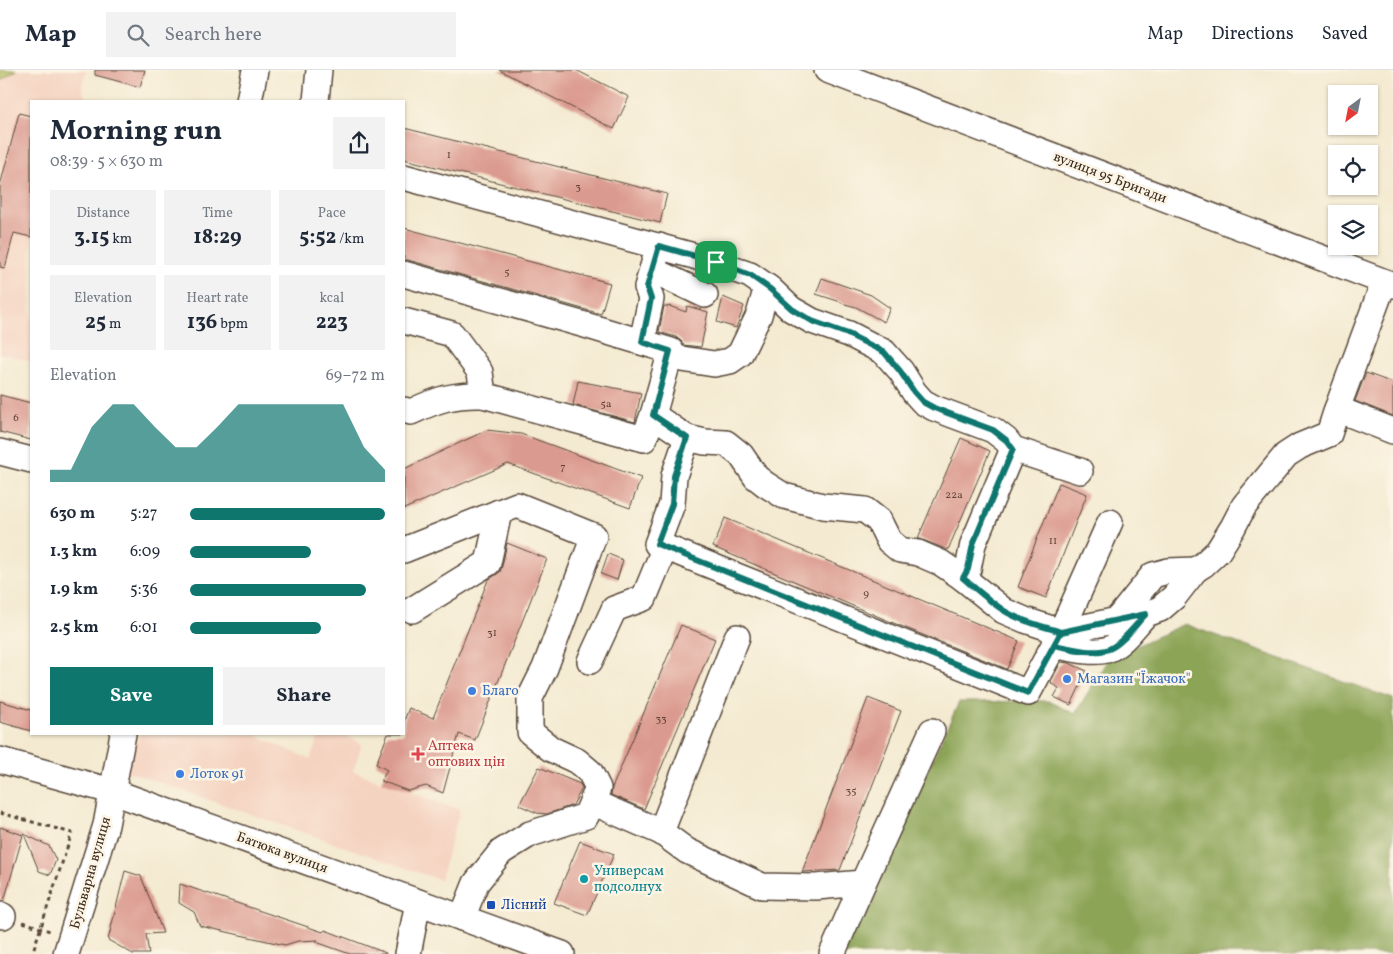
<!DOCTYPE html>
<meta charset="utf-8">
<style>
body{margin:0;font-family:Vollkorn,serif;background:#f2f2f3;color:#1f2937;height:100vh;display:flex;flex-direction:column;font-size:19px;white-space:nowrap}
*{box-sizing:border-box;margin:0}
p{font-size:16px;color:#747a83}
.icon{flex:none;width:28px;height:28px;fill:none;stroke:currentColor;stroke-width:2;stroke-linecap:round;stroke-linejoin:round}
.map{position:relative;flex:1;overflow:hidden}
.panel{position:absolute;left:30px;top:30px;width:375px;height:635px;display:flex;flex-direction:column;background:#fff;border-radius:0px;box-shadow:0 1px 4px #0004}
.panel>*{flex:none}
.needle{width:32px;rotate:212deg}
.fabs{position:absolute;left:1328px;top:15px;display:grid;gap:10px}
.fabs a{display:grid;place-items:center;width:50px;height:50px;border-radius:0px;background:#fff;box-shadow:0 1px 4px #0004;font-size:25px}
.pin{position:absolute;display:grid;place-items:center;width:42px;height:42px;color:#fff;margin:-21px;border-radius:10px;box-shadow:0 2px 8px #0006}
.round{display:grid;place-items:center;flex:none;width:52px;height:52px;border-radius:0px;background:#f2f2f3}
.summary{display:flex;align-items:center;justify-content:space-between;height:85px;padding:0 20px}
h1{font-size:28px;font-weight:700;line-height:38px}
.figures{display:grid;grid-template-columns:repeat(3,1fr);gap:8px;height:85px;padding:5px 20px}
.figures div{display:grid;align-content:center;border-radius:0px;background:#f2f2f3;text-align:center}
.figures b{font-size:21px;font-weight:700}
.figures small{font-size:14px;font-weight:400}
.figures p{font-size:14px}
.chart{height:140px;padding:10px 20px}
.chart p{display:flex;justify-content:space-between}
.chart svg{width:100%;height:90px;margin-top:5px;fill:#0f766e;opacity:.7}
.cta{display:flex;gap:10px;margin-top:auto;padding:10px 20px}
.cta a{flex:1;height:58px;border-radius:0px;background:#0f766e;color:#fff;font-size:20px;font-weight:700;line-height:58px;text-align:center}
.cta a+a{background:#f2f2f3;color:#1f2937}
ul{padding:0 20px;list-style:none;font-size:16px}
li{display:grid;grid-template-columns:80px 60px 1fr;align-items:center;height:38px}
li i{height:12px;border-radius:6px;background:#0f766e}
header{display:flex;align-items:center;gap:30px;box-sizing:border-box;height:70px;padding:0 25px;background:#fff;border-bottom:1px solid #e0e1e3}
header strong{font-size:24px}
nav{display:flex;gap:28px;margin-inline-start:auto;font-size:18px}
.search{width:350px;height:45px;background:#f2f2f3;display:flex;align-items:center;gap:12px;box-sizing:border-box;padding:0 18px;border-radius:0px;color:#747a83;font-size:19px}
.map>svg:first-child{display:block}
</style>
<header>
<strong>Map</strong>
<div class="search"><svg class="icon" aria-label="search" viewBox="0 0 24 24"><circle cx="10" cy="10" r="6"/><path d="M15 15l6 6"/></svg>Search here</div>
<nav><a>Map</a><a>Directions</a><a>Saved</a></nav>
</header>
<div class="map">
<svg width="1393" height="884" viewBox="0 0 1393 884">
<rect width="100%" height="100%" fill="#fcf5e5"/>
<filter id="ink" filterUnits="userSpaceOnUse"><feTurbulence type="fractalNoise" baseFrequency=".02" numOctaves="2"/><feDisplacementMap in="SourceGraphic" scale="10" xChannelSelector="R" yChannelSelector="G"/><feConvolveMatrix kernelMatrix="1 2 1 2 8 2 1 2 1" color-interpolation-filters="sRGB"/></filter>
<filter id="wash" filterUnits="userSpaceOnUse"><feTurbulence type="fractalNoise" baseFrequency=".0096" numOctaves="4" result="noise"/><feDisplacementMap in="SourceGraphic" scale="20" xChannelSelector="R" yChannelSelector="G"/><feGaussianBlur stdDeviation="1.12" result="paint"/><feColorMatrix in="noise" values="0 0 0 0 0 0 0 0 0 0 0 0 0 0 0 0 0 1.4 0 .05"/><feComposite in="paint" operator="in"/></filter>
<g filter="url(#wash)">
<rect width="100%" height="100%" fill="#f4ead1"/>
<g fill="#f5d3c1">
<path d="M0 0H86L82 17 86 31H31V291L0 283Z"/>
<path d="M140 664H252L310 689 320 664H343L362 674 353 701 460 740 440 810 126 701Z"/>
</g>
<path fill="#b1bd5f" stroke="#76743e" d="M0 0H17L0 11Z"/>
<path fill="#8ca456" stroke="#64673a" d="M1184 554 1393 629V884H843L959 632 1048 631 1075 644 1108 589Z"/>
<g id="blocks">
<g fill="#db9a8f">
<path d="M95 0H145L140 17 95 5Z"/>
<path d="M499 0H576L629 27 614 59Z"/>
<path d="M19 43 31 46V167L14 163 5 198 0 197V116Z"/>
<path d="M404 58 667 124 660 153 404 89Z"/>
<path d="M404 158 610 213 601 244 408 190H404Z"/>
<path d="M822 208 871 225 890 238 884 252 856 237 841 233V232L816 224Z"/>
<path d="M723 227 744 236 736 258 717 252Z"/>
<path d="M664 236 668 237 669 236 686 242 687 236 708 242 701 277 683 275 681 271 676 267 659 262Z"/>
<path d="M1366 303 1393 313V346L1355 331Z"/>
<path d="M578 311 641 323 635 352 573 335Z"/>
<path d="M0 325 31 333V370L0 362Z"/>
<path d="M487 360 521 364 641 408 630 438 508 394 404 439V399Z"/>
<path d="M961 368 990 381 948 480 918 468Z"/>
<path d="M1059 413 1087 424 1046 528 1018 517Z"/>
<path d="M725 448 1019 571 1007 599 896 554 713 477Z"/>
<path d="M507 473 547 489 475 670 459 664 443 723 426 716 408 721 381 711 387 700 376 694 388 664H404V651L409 638 433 648 488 510 500 502 502 496Z"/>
<path d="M608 484 623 490 617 510 601 504Z"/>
<path d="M681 555 715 569 644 739 611 725 612 718Z"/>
<path d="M1061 592 1069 593 1087 601 1071 635 1054 627 1059 618 1052 614 1051 611Z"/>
<path d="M868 628 901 641 840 800 802 802Z"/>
<path d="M0 631 31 640V661L0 652Z"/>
<path d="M539 697 580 714 582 718 573 735 547 744 537 743 519 735Z"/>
<path d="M0 757 23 765 4 831 0 830Z"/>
<path d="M24 764 49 776 56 790 50 805 39 801Z"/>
<path d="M580 771 614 784 587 845 554 833Z"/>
<path d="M125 801 141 806 163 863 146 864 149 884H133L108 870Z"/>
<path d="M180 814 323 862 325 860 386 883V884H350L316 872 318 870 298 871 285 875 200 856 194 842 179 833Z"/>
</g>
</g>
</g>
<g filter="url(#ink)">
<use href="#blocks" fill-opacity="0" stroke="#574739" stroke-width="1"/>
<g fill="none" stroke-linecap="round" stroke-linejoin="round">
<g stroke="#574739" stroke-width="28">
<g id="minor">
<path d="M827 0 1393 215"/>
<path d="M249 31 255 0"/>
<path d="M316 31 319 0"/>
<path d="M404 107 694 186 750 205 770 219 791 239 812 251 849 264 884 282 901 301 914 322 923 332 934 338 993 360 1006 370 1013 379 1080 401"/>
<path d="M652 200 705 225"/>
<path d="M404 204 585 255 671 281 653 345 644 369 483 325"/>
<path d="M404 251 452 264 480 302 483 325C454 324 438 329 411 342L404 340"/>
<path d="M642 272 651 229 647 217 659 176"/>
<path d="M669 287 714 294 730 291 740 284 759 245 767 217"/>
<path d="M1337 339 1393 361"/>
<path d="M653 345 687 368 674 406 672 434 657 474 1028 623 1061 562 1110 452"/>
<path d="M687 368 705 372 726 373 741 385 756 407 765 414 784 426 823 436 865 440 879 451 889 471 900 480 918 483 941 493 963 508 1004 541 1025 550 1061 562 1146 544C1136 554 1122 574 1109 579 1094 585 1069 578 1054 575"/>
<path d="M0 382 31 390"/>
<path d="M404 480 517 435 594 466 545 598 530 628V662L551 679 577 691 590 702 598 718 586 746 530 764 501 782 476 813 462 848"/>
<path d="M1195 500 1203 495 1218 481 1233 457 1244 436 1286 385 1300 376 1329 364 1337 339 1384 212"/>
<path d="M963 508 968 499 973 474 1013 379"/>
<path d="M412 540 488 493 499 442"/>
<path d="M1116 551 1153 505 1168 501 1195 500 1174 527 1160 539 1146 544"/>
<path d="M590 591 614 539 644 528 665 477"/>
<path d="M0 690 111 721 562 884"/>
<path d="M592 732 661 762 737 567"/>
<path d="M661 762 687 781 762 816 816 817 863 813 832 884"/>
<path d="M863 813 932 661"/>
<path d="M0 845 3 846"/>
<path d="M66 884 106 755 123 664"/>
<path d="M408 884 418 832"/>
</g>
</g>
<g stroke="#574739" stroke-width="3" stroke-dasharray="4 4" stroke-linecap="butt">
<path d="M0 743 72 763 32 884"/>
<path d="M23 852 53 862"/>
</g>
<use href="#minor" stroke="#fff" stroke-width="25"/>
</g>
</g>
<g fill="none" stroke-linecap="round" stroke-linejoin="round" filter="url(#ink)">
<g stroke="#fff" stroke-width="10">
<path id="route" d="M716 192 659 176 647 217 651 229 642 272 670 281 653 345 687 368 674 406 672 434 657 474 1028 623 1061 562 1146 544C1136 554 1122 574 1109 579 1094 585 1069 578 1054 575L1061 562C1042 556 1020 551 1003 540 988 530 976 519 963 508L968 499 973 474 1013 379 1006 370 993 360 934 338 923 332 914 322 900 301 884 282 848 264 812 251 792 239 770 219 750 205 716 192"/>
</g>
<use href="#route" stroke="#0f766e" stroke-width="6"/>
</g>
<g fill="#3f7fe0" stroke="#fcf5e5" stroke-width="2">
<circle cx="1067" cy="609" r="5"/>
<circle cx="472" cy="621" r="5"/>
<circle cx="180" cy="704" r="5"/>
</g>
<path fill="#e0444e" stroke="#fcf5e5" stroke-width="2" d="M415.5 676.5h5v5h5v5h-5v5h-5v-5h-5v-5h5z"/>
<circle fill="#0f9aa8" stroke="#fcf5e5" stroke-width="2" cx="584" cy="809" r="5"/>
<rect fill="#1a4fb4" stroke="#fcf5e5" stroke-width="2" x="486" y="830" width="10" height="10" rx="2.5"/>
<g text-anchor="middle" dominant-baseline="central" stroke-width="5" stroke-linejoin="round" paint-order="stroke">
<g font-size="11" fill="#63463a">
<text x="449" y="85">1</text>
<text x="578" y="117">3</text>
<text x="507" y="202">5</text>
<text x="606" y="334">5а</text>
<text x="16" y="348">6</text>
<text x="563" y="397">7</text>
<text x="954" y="425">22а</text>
<text x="1053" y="471">11</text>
<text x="866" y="524">9</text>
<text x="492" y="563">31</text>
<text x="661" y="649">33</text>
<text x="851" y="721">35</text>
</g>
<g font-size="14" fill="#3b2a1e" stroke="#fcf5e5">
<text transform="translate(1110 108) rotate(21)">вулиця 95 Бригади</text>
<text transform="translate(282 783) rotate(20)">Батюка вулиця</text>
<text transform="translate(91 803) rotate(-74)">Бульварна вулиця</text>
</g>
<g font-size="14" fill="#366cbe" stroke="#fcf5e5" text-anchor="start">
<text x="1077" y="609">Магазин "Їжачок"</text>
<text x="482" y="621">Благо</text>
<text x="190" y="704">Лоток 91</text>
</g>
<g font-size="14" fill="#be3a42" stroke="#fcf5e5" text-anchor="start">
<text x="428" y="676">Аптека<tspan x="428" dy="16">оптових цін</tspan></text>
</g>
<g font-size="14" fill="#0d838f" stroke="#fcf5e5" text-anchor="start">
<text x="594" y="801">Универсам<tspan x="594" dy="16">подсолнух</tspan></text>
</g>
<g font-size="14" fill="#164399" stroke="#fcf5e5" text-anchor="start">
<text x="501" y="835">Лісний</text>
</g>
</g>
</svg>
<div class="fabs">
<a><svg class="needle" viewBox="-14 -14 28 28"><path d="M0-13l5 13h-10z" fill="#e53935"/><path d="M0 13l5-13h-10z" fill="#747a83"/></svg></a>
<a><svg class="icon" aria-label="locate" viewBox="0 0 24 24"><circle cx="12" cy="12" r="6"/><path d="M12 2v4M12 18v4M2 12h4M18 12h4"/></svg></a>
<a><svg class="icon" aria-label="layers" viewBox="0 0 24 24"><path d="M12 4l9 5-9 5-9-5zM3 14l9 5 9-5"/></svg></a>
</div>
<div class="pin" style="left:716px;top:192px;background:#1e9e55"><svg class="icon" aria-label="arrive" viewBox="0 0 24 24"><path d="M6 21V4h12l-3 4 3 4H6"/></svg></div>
<section class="panel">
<div class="summary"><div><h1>Morning run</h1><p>08:39 · 5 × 630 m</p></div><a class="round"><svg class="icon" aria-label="share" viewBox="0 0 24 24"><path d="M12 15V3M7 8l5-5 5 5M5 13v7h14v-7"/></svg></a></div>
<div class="figures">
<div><p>Distance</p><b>3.15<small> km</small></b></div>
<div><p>Time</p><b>18:29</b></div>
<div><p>Pace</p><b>5:52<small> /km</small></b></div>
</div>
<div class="figures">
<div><p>Elevation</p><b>25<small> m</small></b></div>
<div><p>Heart rate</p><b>136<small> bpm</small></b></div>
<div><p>kcal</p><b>223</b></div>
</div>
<div class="chart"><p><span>Elevation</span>69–72 m</p>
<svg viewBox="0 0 160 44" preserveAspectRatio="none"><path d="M0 44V38L10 38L20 17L30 6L40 6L50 17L60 27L70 27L80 17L90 6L100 6L110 6L120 6L130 6L140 6L150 27L160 38V44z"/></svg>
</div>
<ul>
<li><b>630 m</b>5:27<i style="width:100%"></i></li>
<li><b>1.3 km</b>6:09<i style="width:62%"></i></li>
<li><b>1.9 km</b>5:36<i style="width:90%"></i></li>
<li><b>2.5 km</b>6:01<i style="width:67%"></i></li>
</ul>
<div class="cta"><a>Save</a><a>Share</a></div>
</section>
</div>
